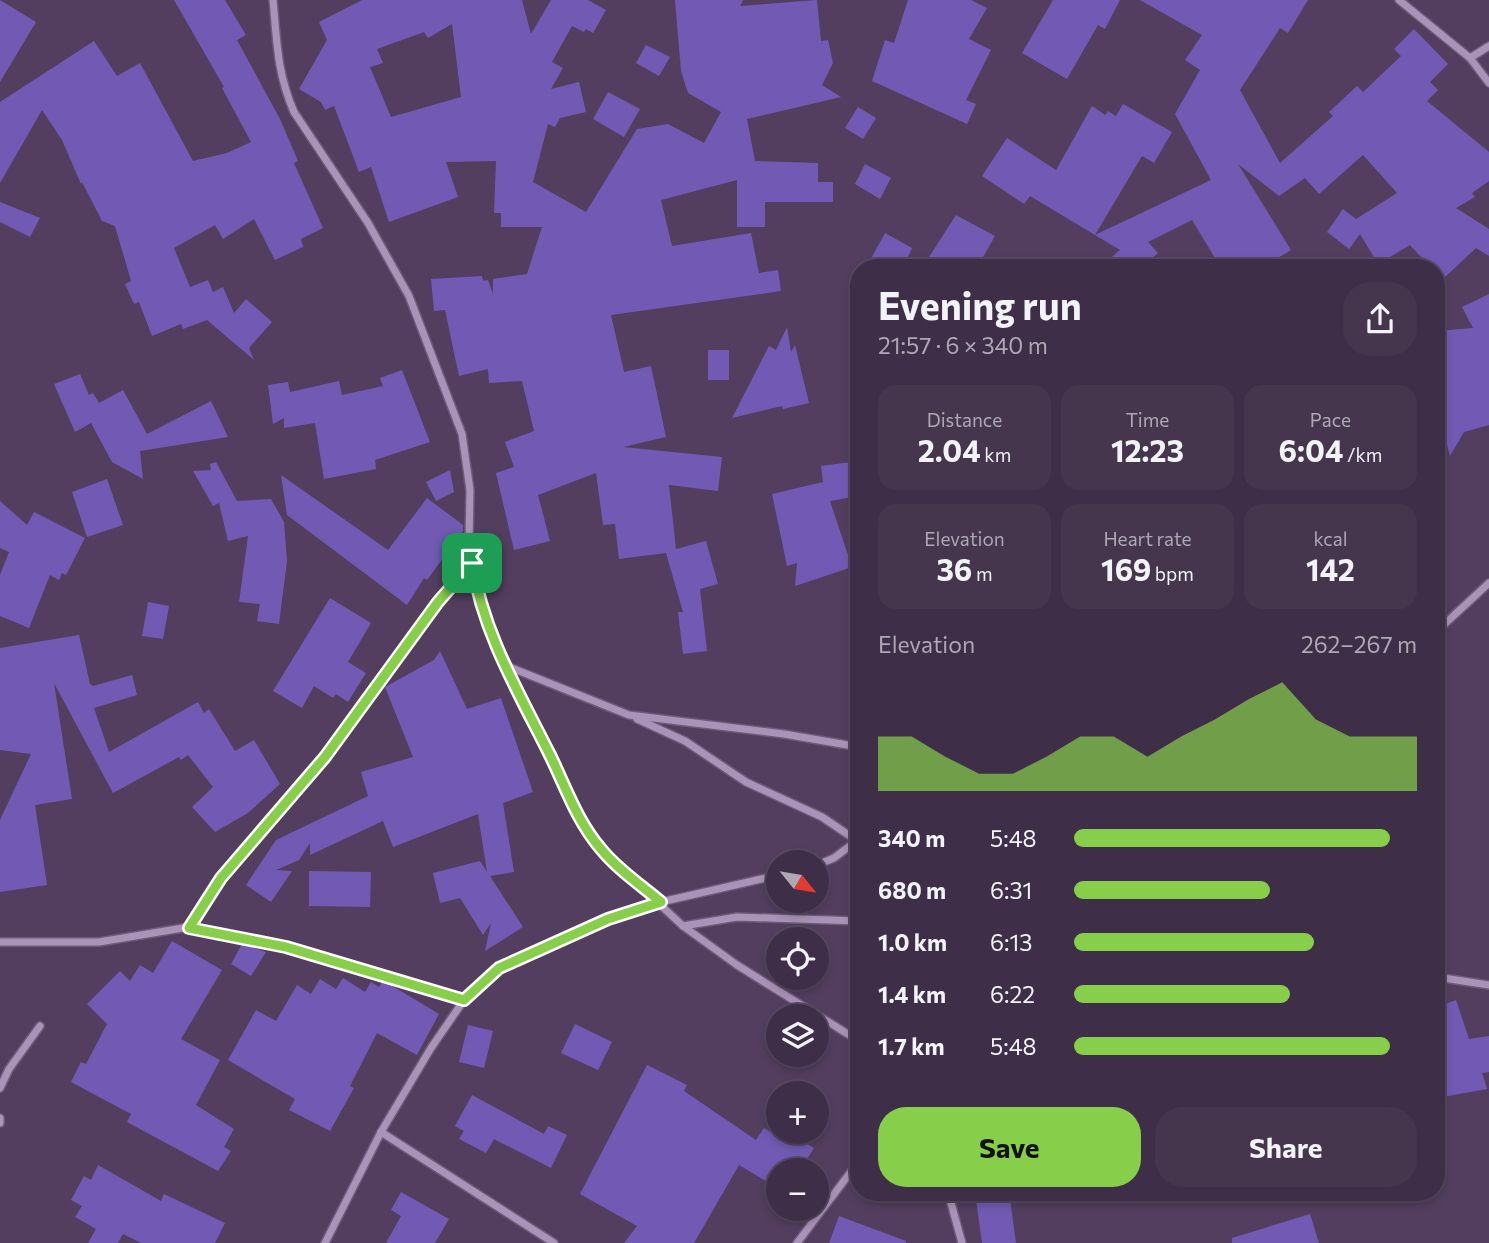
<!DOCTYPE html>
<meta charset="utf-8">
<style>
body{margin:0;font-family:Commissioner,sans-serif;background:#45364e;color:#f1f3f6;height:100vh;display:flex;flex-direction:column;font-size:26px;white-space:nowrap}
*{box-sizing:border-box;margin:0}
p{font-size:23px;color:#ada8b4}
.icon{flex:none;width:38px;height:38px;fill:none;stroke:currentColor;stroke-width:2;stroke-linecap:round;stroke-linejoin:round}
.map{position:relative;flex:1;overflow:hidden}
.side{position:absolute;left:850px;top:259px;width:595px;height:942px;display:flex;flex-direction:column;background:#3e2e47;border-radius:28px;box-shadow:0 4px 10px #0003,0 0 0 2px #574a60}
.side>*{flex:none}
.needle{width:46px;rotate:120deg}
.tools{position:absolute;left:766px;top:850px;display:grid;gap:14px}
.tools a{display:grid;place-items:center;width:63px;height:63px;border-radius:50%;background:#3e2e47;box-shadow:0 4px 10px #0003,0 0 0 2px #574a60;font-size:35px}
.pin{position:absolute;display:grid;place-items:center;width:60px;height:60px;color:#fff;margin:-30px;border-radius:14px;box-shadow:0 4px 10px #0006}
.round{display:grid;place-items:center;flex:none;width:74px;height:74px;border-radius:28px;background:#45364e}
.summary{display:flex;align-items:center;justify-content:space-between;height:119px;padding:0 28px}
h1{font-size:38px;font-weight:700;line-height:52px}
.stats{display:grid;grid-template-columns:repeat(3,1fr);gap:10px;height:119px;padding:7px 28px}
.stats div{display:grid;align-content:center;border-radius:18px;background:#45364e;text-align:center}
.stats b{font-size:30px;font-weight:700}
.stats small{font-size:19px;font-weight:400}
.stats p{font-size:19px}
.chart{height:196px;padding:14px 28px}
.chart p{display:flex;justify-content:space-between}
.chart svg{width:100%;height:126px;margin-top:7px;fill:#87cf4a;opacity:.7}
.button{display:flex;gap:14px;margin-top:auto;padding:14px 28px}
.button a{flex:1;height:80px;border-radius:28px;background:#87cf4a;color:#111;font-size:28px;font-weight:700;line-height:80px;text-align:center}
.button a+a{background:#45364e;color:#f1f3f6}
ul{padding:0 28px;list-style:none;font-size:23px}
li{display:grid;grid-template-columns:112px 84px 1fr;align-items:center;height:52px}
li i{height:18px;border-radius:9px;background:#87cf4a}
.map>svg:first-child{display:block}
</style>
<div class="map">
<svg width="1489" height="1243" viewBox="0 0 1489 1243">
<rect width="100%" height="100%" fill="#533e5f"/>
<g fill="#725ab4" fill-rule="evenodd">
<path d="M0 0 36 22 0 82Z"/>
<path d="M174 0H225L246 35 237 40 280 119 298 161 294 163 323 228 301 239 303 247 275 260 254 219 223 239 215 225 174 248 190 287 208 280 213 292 223 287 234 313 246 299 272 322 249 348 254 360 207 320 183 329 181 324 152 336 139 302 134 304 125 284 131 281 115 226 102 221 82 182 81 184 62 140 42 110 0 183V102L94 41 117 76 140 63 193 161 227 153 251 142 222 88 224 87Z"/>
<path d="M362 0H522L531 34 551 0H588L606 10 593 33 586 29 584 32 572 26 552 62 563 68 551 89 579 82 586 112 560 118 555 127 548 124 533 182 586 212 637 129 668 124 704 143 721 112 688 93 681 71 675 0H743L740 6 817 0 821 41 828 40 833 63 822 85 841 97 747 119 755 161 818 163V182H833V202H765V227H737V180L661 200 672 246 751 233 759 273 778 270 781 291 611 315 624 372 651 366 666 437 623 447 722 457 718 491 669 485 676 549 706 541 718 584 700 589 707 651 683 654 678 612H683L666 553 619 559 615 524 603 525 596 473 538 495 550 541 514 550 496 473 514 467 505 442 534 431 522 381 489 383 488 369 459 376 445 310 434 311 431 279 482 276 483 281 488 280 493 294V279L527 274 542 227H501V213H494L496 161 446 162 458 197 389 222 371 167 359 172 334 106 325 110 321 102 299 89 327 40 319 22ZM452 24 461 97 391 117 370 67 383 63 377 49 424 32 428 38Z"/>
<path d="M908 0H971L987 8 969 39 991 50 966 100 976 104 967 124 872 81 885 40 894 43Z"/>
<path d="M1053 0H1120L1105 29 1098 25 1067 79 1022 53Z"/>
<path d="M1140 0H1308L1288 33 1280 28 1240 90 1280 163 1333 116 1329 112 1357 86 1363 92 1401 56 1394 49 1414 29 1448 64 1430 82 1438 90 1427 101 1489 152V181L1472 193 1475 197 1456 208 1489 229V256L1476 248 1443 279 1437 273V268H1431L1410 245 1378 264 1360 234 1349 249 1327 232 1343 209 1356 219 1397 193 1363 155 1319 194 1305 178 1279 196 1238 164 1291 250 1261 268H1221L1192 220 1148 242 1158 253 1141 268H1099L1120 250 1095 235 1211 180 1175 114 1200 70 1185 60 1202 35Z"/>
<path d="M646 45 670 57 659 76 636 63Z"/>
<path d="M608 92 640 109 624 137 593 119Z"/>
<path d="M1123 104 1172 132 1154 163 1142 156 1095 235 1030 196 1024 204 982 176 1007 138 1056 170 1092 106 1105 115 1108 111 1116 116Z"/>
<path d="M858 107 876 118 863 139 845 128Z"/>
<path d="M865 164 891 178 880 199 855 184Z"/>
<path d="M0 202 40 218 30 237 0 222Z"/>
<path d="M956 215 995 236 977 268H922Z"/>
<path d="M885 233 912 248 903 268H866Z"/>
<path d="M1489 294V425L1464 432 1450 456 1437 410V331L1473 328 1462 307Z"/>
<path d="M787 327 791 352 795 345 809 403 783 409 782 406 732 418 769 346 776 350Z"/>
<rect x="708" y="350" width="21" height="30"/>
<path d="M402 370 430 442 375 460 376 469 324 479 315 423 284 428V418L273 424 268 385 288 382 290 392 339 381 342 395 383 386 380 378Z"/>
<path d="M80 374 89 395 93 393 99 403 123 390 147 434 211 401 228 437 140 451 143 479 112 462 91 423 75 432 54 384Z"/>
<path d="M859 461V496L830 501 852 567 795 586 797 563 787 566 772 494 823 482 821 466Z"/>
<path d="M216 462 237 501 271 499 284 522 287 561 279 624 257 621 260 604 239 602 248 536 228 541 219 503 213 506 193 471 211 470 210 464Z"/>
<path d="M450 470 454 492 436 501 426 482Z"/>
<path d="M281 475 388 550 427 498 463 525V531L427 580 424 578 407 605 287 515Z"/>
<path d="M107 479 123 525 87 537 72 492Z"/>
<path d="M0 501 27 525 34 512 85 538 66 575 62 573 59 580 50 575 29 628 0 616V575L9 552 0 548Z"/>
<path d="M330 598 371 623 348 662 366 673 348 702 336 694 333 698 314 686 302 708 273 691Z"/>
<path d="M148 602 169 606 163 639 142 636Z"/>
<path d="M79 635 90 684 93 686 132 675 137 695 94 708 109 752 198 702 204 713 209 709 235 751 254 740 280 784 248 813 215 832 192 807 213 787 188 755 181 760 179 757 113 793 54 683 72 799 35 805 47 885 0 892V820L31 754 0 750V648Z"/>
<path d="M440 651 467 709 501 698 533 792 503 803 514 872 490 876 523 927 485 951 491 923 483 935 460 898 440 903 433 873 480 861 487 872 478 814 393 847 383 821 310 855V843L299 860 276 870 292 871 271 902 246 885 276 840 368 796 361 772 413 757 385 687 434 660Z"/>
<path d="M309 871 371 872 370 907 309 906Z"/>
<path d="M172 941 222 970 181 1039 220 1060 196 1105 234 1129 224 1147 231 1151 218 1171 127 1122 131 1114 71 1082 81 1062 86 1064 107 1024 87 1004 120 971 130 981 140 965 153 973Z"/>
<path d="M242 944 266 952 251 976 231 964Z"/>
<path d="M343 978 365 992 371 982 379 987 382 982 389 984 439 1014 417 1055 377 1033 350 1086 354 1088 330 1131 289 1110 295 1099 228 1060 256 1010 276 1021 297 985 311 994 320 979 336 989Z"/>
<path d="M1456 1000 1469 1039 1489 1036V1072L1482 1073 1487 1089 1437 1098V1007Z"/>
<path d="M575 1024 612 1042 598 1070 561 1053Z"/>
<path d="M468 1025 493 1031 484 1068 459 1062Z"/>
<path d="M647 1065 687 1085 684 1091 756 1140 764 1128 771 1132H788L814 1148 799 1171H779V1189L739 1165 694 1243H624L637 1226 580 1194Z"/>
<path d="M472 1095 544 1134 548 1126 567 1135 551 1168 494 1139 486 1153 459 1139 464 1131 455 1126Z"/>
<path d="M98 1165 161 1201 164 1194 225 1223 215 1243H141L123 1234 118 1243H88L96 1229 75 1217 82 1206 71 1200 84 1176 91 1180Z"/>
<path d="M401 1192 449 1219 435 1243H386L401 1216 391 1210Z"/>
<path d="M975 1192H1009L1016 1243H982Z"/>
<path d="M1310 1214 1319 1243H1232V1238Z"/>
<path d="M839 1216 906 1241V1243H829Z"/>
</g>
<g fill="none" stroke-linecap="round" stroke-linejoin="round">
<g stroke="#6d5b77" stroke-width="10">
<g id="street">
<path d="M273 0C277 42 277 73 294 112L368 223 409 296 462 434 470 490 469 542 479 603 504 665 575 812 601 850 683 926 737 965 859 1041"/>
<path d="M1399 0 1470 58 1489 83"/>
<path d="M1470 58 1489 46"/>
<path d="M1437 631 1489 583"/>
<path d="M504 665 629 715 784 734 859 747"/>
<path d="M637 719 685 741 746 782 822 817 859 842"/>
<path d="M817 865 834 858 859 839"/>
<path d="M683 926 737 917 859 921"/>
<path d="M189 927 221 878 325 757 438 602 472 563"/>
<path d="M0 942H99L189 927 286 947 464 1000"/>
<path d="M1437 977 1489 985"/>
<path d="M0 1088 9 1069 40 1026"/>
<path d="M0 1118V1123"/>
<path d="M381 1132 554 1243"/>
<path d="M948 1192 962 1243"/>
<path d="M325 1243 381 1132 431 1048 464 1000 498 969 608 919 661 902 779 875"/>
<path d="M797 1243 859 1161"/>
</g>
</g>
<use href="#street" stroke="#aa93b8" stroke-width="7"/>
</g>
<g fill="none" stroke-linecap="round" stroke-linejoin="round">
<g stroke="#fff" stroke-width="14">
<path id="route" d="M472 563C483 633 519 693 550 755 566 788 577 821 601 849 617 869 641 885 661 902L608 919 499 968 464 1000 286 947 189 928 221 878 325 757 438 602Z"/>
</g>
<use href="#route" stroke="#87cf4a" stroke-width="9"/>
</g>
</svg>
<div class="tools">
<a><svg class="needle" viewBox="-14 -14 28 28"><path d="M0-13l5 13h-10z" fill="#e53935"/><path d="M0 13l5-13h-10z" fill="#ada8b4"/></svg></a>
<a><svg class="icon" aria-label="locate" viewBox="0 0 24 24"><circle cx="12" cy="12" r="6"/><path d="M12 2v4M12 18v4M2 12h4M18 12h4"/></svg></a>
<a><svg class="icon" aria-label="layers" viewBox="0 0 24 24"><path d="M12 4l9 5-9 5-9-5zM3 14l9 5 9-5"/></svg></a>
<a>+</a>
<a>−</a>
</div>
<div class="pin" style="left:472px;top:563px;background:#1e9e55"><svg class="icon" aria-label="arrive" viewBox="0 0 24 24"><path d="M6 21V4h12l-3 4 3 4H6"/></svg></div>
<section class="side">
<div class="summary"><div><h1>Evening run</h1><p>21:57 · 6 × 340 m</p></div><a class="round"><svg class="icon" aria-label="share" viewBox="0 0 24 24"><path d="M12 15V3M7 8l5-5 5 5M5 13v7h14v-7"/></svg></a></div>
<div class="stats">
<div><p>Distance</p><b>2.04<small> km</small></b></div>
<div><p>Time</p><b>12:23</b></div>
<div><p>Pace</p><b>6:04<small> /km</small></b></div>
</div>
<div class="stats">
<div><p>Elevation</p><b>36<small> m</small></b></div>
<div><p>Heart rate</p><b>169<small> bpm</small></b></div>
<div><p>kcal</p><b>142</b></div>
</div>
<div class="chart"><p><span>Elevation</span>262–267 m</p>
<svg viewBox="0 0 160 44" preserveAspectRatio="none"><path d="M0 44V25L10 25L20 32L30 38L40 38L50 32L60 25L70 25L80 32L90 25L100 19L110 12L120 6L130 19L140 25L150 25L160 25V44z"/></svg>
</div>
<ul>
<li><b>340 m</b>5:48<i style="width:92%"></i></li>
<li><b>680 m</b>6:31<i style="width:57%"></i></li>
<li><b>1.0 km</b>6:13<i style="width:70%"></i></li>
<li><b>1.4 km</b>6:22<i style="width:63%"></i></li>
<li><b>1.7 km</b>5:48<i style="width:92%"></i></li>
</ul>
<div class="button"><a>Save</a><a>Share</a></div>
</section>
</div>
